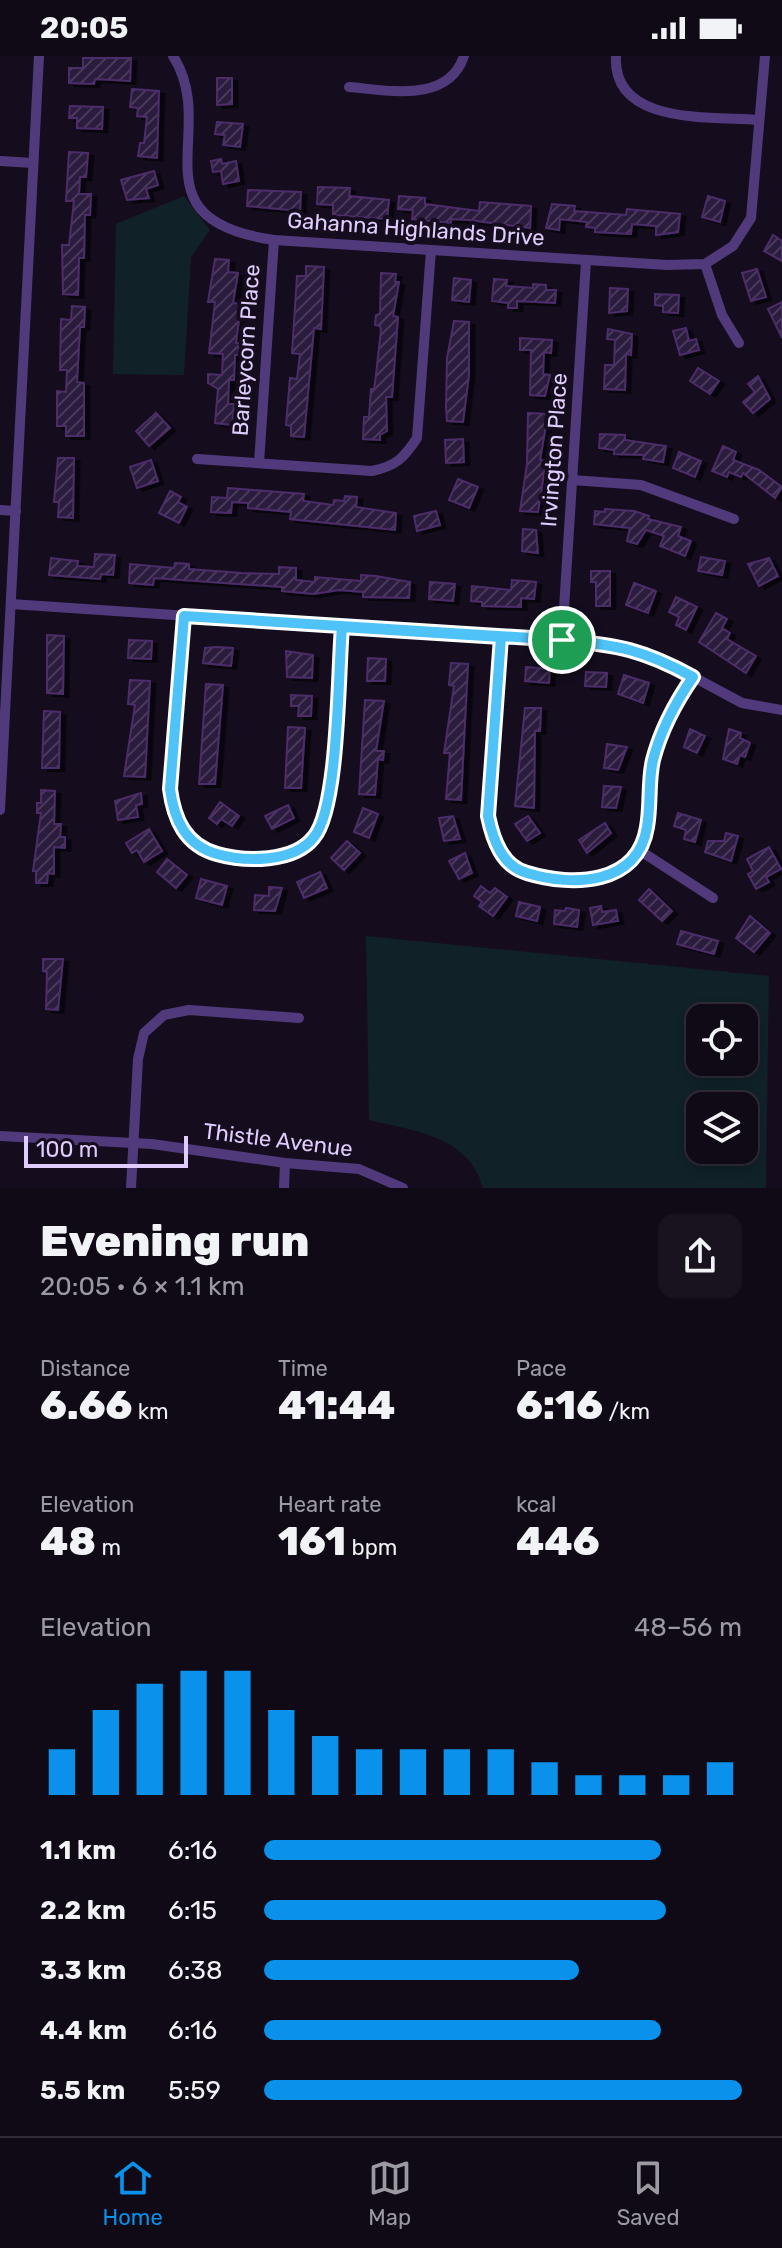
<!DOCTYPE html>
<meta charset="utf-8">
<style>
body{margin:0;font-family:Rubik,sans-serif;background:#19131f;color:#f1f3f6;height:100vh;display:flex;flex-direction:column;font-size:30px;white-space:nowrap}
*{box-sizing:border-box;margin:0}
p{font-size:26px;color:#9c9aa1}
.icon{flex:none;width:44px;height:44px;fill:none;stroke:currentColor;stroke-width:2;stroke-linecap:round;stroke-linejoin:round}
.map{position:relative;height:1132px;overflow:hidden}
.sheet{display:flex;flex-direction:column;background:#100a16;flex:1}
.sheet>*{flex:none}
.buttons{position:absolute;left:686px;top:948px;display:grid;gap:16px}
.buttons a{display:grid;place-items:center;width:72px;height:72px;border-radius:16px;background:#100a16;box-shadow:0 4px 12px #0003,0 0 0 2px #302b35;font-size:40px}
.scale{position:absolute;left:24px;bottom:20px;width:164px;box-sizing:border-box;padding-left:8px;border:4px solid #e0ccfd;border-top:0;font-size:22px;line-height:28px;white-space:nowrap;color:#e0ccfd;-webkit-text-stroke:6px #150d1e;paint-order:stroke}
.pin{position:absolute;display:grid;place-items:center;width:68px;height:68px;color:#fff;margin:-34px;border:4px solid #fff;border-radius:50%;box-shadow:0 2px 8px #0007}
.round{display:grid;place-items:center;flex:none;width:84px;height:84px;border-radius:16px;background:#19131f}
.head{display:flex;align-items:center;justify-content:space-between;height:136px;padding:0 40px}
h1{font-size:44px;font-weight:800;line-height:60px}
.stats{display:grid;grid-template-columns:repeat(3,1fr);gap:12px;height:136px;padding:8px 40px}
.stats div{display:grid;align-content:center}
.stats b{font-size:40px;font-weight:800}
.stats small{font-size:22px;font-weight:400}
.stats p{font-size:22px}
.chart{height:224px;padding:16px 40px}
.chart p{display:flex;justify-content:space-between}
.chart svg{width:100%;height:144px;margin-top:8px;stroke:#0a91eb;stroke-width:6}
ul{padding:0 40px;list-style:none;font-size:26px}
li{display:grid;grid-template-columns:128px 96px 1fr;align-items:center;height:60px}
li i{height:20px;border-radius:10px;background:#0a91eb}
.status{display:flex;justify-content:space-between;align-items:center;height:56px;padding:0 40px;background:#100a16;direction:ltr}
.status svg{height:22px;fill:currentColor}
.tab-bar{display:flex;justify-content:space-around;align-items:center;height:112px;border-top:2px solid #302b35;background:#100a16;font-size:22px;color:#9c9aa1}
.tab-bar a{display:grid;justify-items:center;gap:4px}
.tab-bar .active{color:#0a91eb}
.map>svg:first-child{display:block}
</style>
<div class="status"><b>20:05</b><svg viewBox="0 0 49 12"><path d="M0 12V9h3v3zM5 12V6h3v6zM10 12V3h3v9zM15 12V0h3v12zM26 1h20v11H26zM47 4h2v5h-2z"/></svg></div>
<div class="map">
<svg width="782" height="1132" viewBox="0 0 782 1132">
<defs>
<pattern id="building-hatch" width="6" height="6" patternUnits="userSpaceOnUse" patternTransform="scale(2)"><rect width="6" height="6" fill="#2c1a3e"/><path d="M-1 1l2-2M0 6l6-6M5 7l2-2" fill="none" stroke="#4a3a5b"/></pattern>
<filter id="shadow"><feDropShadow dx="5.5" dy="3" stdDeviation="0" flood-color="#0009"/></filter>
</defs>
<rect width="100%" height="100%" fill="#150d1e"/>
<g fill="#102128" fill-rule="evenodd">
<path d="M184 140 210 174 191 201 184 319 113 318 116 168Z"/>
<path d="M366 880 769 920 766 1132H483C469 1080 415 1075 369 1064ZM744 962V1006H700V962ZM744 1050V1094H700V1050Z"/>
</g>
<g fill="url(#building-hatch)" stroke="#4b2d69" stroke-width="2" filter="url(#shadow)">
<path d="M83 2H131L130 25 95 23 94 28 69 27V12H83Z"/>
<path d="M217 22H232V48L217 49Z"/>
<path d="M132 33 159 35 157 102 138 100 140 87H144L147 61 137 60 138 52 130 51Z"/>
<path d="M70 50 103 51 102 73 77 72V62H69Z"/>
<path d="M217 66 243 68 240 91 223 89 225 79 215 78Z"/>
<path d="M69 96 88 97 86 121H80L79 138H91L90 159H85L84 202H79L78 239 63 238 62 189H69L74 145H66Z"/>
<path d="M221 103 222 108 236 105 239 125 223 128 221 115 213 116 211 105Z"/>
<path d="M154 115 158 129 146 133 149 142 127 144 121 124Z"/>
<path d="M318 131 350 132 349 140 389 144 387 163 333 159V149L317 148Z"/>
<path d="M248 134 301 136 300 155 247 150Z"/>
<path d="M399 140 425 142V148L479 155 480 146 531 150 530 172 469 164 451 163V167L412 163 413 154 398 153Z"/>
<path d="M708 140 725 145 720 166 702 161Z"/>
<path d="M552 148 575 150 574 155 626 159 627 153 680 158 678 176 656 179V170L632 168 631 178 595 176V172L586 171 587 166 560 163 559 174 546 172Z"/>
<path d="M773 179 782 185V205L764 195Z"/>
<path d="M215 203 229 204 228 216 238 217 233 247 241 248 236 287H239L238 299H235L234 324H229L228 348H234L232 369 215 367 218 333 208 327V318L222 319 223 298 209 297 215 246H208Z"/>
<path d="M306 210 324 211 321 273 314 272 304 381 291 380V370L286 369 290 322 297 323 300 298 292 297 297 220H306Z"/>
<path d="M757 213 766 241 751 245 742 217Z"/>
<path d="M381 217 396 218 395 226H399L393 260 398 261 392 341H386L387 375 380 379V384L363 383 364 361H369L371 333H374L375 327 381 274 380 270 375 269 376 259 380 258Z"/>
<path d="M454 222 471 224 469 246 452 244Z"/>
<path d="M494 223 507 224 506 230 533 232V228L546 229V234H556L555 247 517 245V252H508V247L492 245Z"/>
<path d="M610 232 628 233 627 255 609 257Z"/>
<path d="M655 238 679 239 678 257 663 256V250L655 249Z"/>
<path d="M782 246V282L768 253Z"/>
<path d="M72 250 85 251 84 271H80L77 326 84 327V380H66V370H57V335L66 336 67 314H60L61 263 71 264Z"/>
<path d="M454 265 469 266V319L463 366 447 365 446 352 447 302Z"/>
<path d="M686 272 689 285 696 283 699 294 680 299 673 275Z"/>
<path d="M608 273 632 278 631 299 626 298 625 334 604 333 605 309H614L615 284 607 283Z"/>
<path d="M520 282 552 284 551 297 544 296 543 318 550 319 545 340 530 339 531 294H520Z"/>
<path d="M698 312 719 325 710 338 690 325Z"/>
<path d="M758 320 770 343 753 357 743 346 755 336 748 328Z"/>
<path d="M156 357 170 372 149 390 136 375Z"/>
<path d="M528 357 548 358 540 404 546 405 538 456 520 455 527 408Z"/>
<path d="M600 378 625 379V384L666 390 663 406 643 403 644 399 614 398V394L599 392Z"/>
<path d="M463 383 464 406 446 407 445 384Z"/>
<path d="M723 390 736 396 733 404 759 414 782 431 775 442 743 417 741 421 729 416 727 421 712 415Z"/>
<path d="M679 396 701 405 695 421 673 412Z"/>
<path d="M58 402H74L73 462 58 461 59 446H54Z"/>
<path d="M151 404 158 425 137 432 130 411Z"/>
<path d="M458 423 478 431 469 452 449 444Z"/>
<path d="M228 432 304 438 303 445 333 449 334 444 344 445 345 440 357 441 356 451 396 457 395 474 290 463 291 456 248 452V447L232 446 231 457 211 456 212 441 227 442Z"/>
<path d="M170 435 181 441 178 446 187 451 179 467 159 457Z"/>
<path d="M605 453 634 455 649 460 648 463 681 471 678 480 691 485 685 500 660 490 664 480 646 474 637 488 627 485 630 472 594 468 595 455 605 456Z"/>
<path d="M436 455 440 469 417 475 414 460Z"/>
<path d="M523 473 536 474 538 497 522 495Z"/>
<path d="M95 498 115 499 113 519 101 518 100 523 49 519 51 502 78 505 77 510 94 511Z"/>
<path d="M701 501 725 505 722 519 698 515Z"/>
<path d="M769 502 778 520 759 530 748 508Z"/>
<path d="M175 507 189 508V513L242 517 279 518V511L296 512V524L315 526V521L361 525V519L376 520 410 526 409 542 363 541V536L339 534 314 538 282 535V531L154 522 153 529 129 527 130 508 174 512Z"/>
<path d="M591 515H610V550H596V526H591Z"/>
<path d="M512 524 536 526 534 543 521 542V551L482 550V546L471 545 472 530 511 534Z"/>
<path d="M430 526 455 528 453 545 429 543Z"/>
<path d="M634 527 656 535 648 557 626 549Z"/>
<path d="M676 541 697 551 686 574 676 569 679 561 669 556Z"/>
<path d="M716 557 727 563 722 572 730 577 727 583 756 600 746 617 699 586Z"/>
<path d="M47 579 64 580 63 638 47 637Z"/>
<path d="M129 584 152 585 151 603 128 602Z"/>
<path d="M216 591 233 592 231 610 203 607 205 592Z"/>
<path d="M286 595 313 599 312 622 287 621Z"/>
<path d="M368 602 386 603 385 625H367Z"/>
<path d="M451 607 468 608 461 744 446 743 450 697H444L454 630 449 629Z"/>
<path d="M526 611 550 613 549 627 525 625Z"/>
<path d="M586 616 607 617 606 631 585 630Z"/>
<path d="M624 619 649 627 643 647 618 638Z"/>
<path d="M130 624 150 625 145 721 124 720 135 649 128 648Z"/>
<path d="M206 628 223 629 215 728H199Z"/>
<path d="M291 639 312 640 311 660H298L299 650H291Z"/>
<path d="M365 644 384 645 376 695H384L383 704 378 703 375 739 359 738Z"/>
<path d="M525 652H541L540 675H535L534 752 515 750Z"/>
<path d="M44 655 60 656 59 712H42Z"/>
<path d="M288 671 305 672 301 732H285Z"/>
<path d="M690 673 705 680 697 697 684 691Z"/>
<path d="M729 673 741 677 740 682 750 687 745 701 740 699 737 708 723 703Z"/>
<path d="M607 688 627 691 618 714 604 712Z"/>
<path d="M604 730 621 731 616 752 602 751Z"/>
<path d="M41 734 55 735 54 768H61L60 781H65V792L54 791V818L48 817 47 827H36V815H33L41 757H37V747H41Z"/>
<path d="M141 737 142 748 136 749 138 761 118 764 115 745Z"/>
<path d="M220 746 239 760 232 770 221 763 217 768 209 762Z"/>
<path d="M288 749 294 762 272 773 265 760Z"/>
<path d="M363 752 378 758 369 782 354 776Z"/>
<path d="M678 757 701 764 695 786 684 783 686 774 674 770Z"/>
<path d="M453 760 460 783 444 785 439 762Z"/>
<path d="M528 760 540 777 527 785 515 768Z"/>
<path d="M605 767 611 777 587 797 579 784Z"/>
<path d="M149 773 162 795 144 806 137 794 132 797 126 787Z"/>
<path d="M726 777 738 780 731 805 705 796 708 785H724Z"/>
<path d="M347 785 360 797 344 814 331 802Z"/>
<path d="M769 791 781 813 766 821 769 826 756 833 748 818 753 815 747 803Z"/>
<path d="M465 797 472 817 459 823 449 805Z"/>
<path d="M167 803 187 819 176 832 157 816Z"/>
<path d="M320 816 327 832 304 842 297 826Z"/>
<path d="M201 823 227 830 222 849 196 842Z"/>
<path d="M481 830 490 837 495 832 507 841 493 860 479 850 482 846 474 840Z"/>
<path d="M269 831 282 832 275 855 254 854 255 839 269 840Z"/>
<path d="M649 833 672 855 662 865 639 844Z"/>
<path d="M519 846 540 851 537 865 516 860Z"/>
<path d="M601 850 602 856 616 854 618 865 593 869 590 852Z"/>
<path d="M566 852 579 854 577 871 554 868 555 854 565 855Z"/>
<path d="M750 860 770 877 754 896 736 882Z"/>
<path d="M681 875 718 885 714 898 677 888Z"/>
<path d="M43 903H63L58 954 46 953 47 916 43 915Z"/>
</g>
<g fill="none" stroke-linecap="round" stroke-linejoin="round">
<g stroke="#503a7b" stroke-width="10">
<path d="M173 0C221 75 130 163 274 184L667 209 705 208 733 190 751 162 765 0"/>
<path d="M616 0C612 70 712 60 759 64"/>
<path d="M349 31C388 34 448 48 464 0"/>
<path d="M0 105 33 107"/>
<path d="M705 208 722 259 739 287"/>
<path d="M197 403 372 415C396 410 404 402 417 382L431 194"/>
<path d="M259 407 274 184"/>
<path d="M572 424 641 429 734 463"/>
<path d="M0 454 16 455"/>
<path d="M11 548 620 589 660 603 742 647 782 654"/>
<path d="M184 560 170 733C174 762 185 789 217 798 245 806 294 807 314 781 339 751 339 615 342 571"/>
<path d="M501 581 488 760C493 784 502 810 527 817 572 831 638 829 647 771 651 749 648 725 653 704 661 673 675 647 693 621"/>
<path d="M562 584 586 205"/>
<path d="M0 754 39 0"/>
<path d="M639 794 713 842"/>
<path d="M0 1080 152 1088 285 1107 359 1113 403 1132"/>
<path d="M131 1132 138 1003 144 977 164 959 189 954 299 962"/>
<path d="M284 1132 285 1107"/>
</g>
</g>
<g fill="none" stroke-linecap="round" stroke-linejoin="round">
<g stroke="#fff" stroke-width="16">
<path id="route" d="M562 584 184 560 170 733C174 763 185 789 217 798 245 806 294 807 314 781 339 751 338 615 342 571L501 581 488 760C493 784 502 810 527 817 573 831 638 829 647 771 651 749 648 725 653 704 661 673 675 647 693 621 644 594 618 589 562 584"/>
</g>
<use href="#route" stroke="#4fc3f7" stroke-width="10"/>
</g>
<g text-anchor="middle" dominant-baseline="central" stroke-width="8" stroke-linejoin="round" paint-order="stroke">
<g font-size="22" fill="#e0ccfd" stroke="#150d1e">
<text transform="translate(416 173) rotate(4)">Gahanna Highlands Drive</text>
<text transform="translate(246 294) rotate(-86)">Barleycorn Place</text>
<text transform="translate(554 394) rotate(-86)">Irvington Place</text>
<text transform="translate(278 1084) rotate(7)">Thistle Avenue</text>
</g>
</g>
</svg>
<div class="buttons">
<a><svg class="icon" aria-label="locate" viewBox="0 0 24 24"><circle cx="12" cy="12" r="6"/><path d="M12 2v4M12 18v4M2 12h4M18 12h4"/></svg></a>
<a><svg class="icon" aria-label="layers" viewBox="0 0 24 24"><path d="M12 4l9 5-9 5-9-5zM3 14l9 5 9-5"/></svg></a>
</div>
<div class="scale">100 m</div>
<div class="pin" style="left:562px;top:584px;background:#1e9e55"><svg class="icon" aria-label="arrive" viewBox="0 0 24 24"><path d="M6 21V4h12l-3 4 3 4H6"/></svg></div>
</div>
<section class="sheet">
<div class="head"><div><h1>Evening run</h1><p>20:05 · 6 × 1.1 km</p></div><a class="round"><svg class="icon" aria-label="share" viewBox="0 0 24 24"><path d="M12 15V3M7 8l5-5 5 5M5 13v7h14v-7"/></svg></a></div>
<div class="stats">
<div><p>Distance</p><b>6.66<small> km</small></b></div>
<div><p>Time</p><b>41:44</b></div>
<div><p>Pace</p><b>6:16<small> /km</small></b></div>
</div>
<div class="stats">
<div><p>Elevation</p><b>48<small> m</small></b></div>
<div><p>Heart rate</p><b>161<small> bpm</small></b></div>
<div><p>kcal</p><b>446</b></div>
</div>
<div class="chart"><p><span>Elevation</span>48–56 m</p>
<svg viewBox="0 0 160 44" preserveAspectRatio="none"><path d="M5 44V30M15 44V18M25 44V10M35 44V6M45 44V6M55 44V18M65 44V26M75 44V30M85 44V30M95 44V30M105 44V30M115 44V34M125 44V38M135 44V38M145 44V38M155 44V34"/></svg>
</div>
<ul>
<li><b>1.1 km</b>6:16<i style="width:83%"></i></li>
<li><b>2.2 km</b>6:15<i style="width:84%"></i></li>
<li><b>3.3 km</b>6:38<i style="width:66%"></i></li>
<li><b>4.4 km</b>6:16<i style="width:83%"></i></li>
<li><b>5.5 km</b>5:59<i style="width:100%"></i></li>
</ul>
</section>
<nav class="tab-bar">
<a class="active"><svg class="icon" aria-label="home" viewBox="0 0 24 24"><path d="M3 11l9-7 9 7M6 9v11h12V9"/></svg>Home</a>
<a><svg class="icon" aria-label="map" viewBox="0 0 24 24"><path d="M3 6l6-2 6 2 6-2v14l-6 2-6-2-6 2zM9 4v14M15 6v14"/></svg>Map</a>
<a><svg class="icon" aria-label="saved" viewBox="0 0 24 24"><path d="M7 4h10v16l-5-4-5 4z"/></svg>Saved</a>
</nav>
